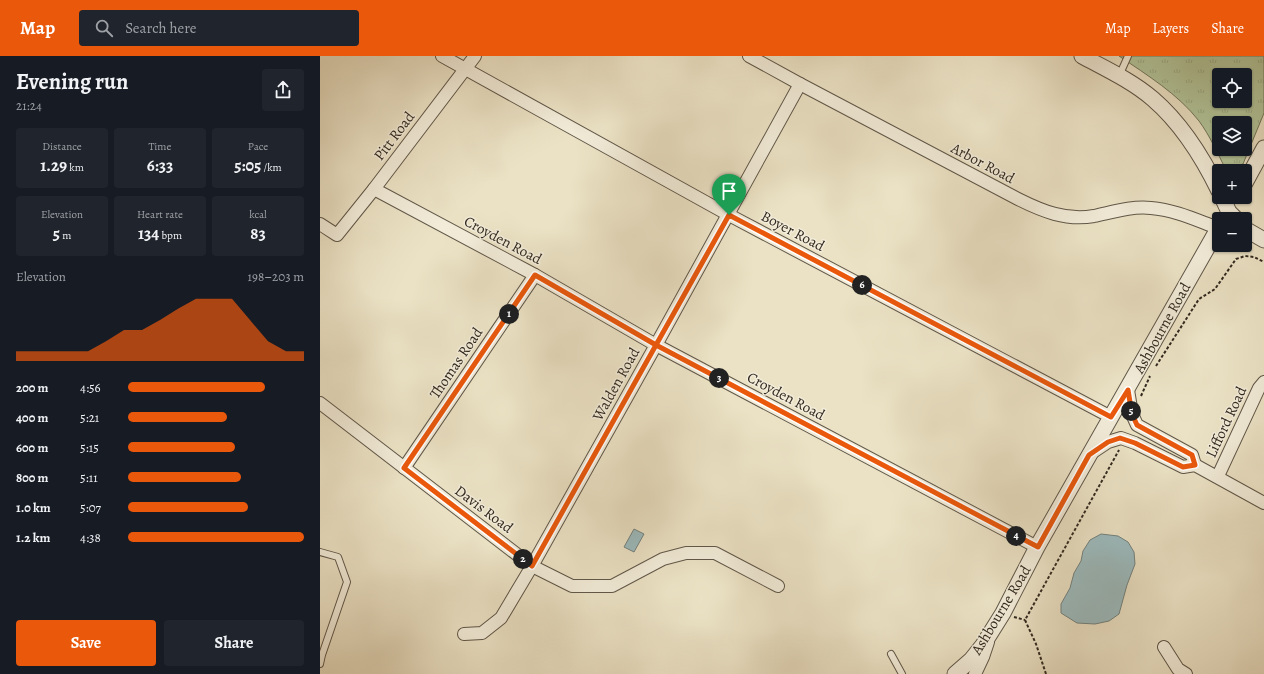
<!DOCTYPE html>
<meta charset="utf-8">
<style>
body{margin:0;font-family:Alegreya,serif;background:#20242c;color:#f1f3f6;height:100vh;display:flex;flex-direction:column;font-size:15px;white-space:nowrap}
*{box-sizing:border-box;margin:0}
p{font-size:13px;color:#9ea1a6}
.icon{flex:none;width:22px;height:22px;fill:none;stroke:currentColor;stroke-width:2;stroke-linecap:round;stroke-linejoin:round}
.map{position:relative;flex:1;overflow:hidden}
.drawer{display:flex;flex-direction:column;background:#171b24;width:320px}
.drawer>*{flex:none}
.buttons{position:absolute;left:892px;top:12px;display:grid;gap:8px}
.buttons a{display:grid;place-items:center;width:40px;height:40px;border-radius:4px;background:#171b24;box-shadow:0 1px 3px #0004;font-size:20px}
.pin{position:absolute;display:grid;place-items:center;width:34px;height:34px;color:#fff;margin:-41px -17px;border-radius:50% 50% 50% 0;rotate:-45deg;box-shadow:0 0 4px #0007}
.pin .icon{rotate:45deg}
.km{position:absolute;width:20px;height:20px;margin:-10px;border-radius:50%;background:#222;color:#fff;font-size:11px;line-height:20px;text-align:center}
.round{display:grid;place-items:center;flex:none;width:42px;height:42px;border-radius:4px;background:#20242c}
.headline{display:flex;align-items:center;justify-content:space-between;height:68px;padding:0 16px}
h1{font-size:22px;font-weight:700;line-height:30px}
.metrics{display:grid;grid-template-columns:repeat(3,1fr);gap:6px;height:68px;padding:4px 16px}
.metrics div{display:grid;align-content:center;border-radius:4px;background:#20242c;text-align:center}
.metrics b{font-size:17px;font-weight:700}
.metrics small{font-size:11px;font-weight:400}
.metrics p{font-size:11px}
.chart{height:112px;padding:8px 16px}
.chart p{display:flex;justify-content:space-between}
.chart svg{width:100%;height:72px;margin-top:4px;fill:#ea580c;opacity:.7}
.action{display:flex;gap:8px;margin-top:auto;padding:8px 16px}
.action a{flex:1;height:46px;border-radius:4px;background:#ea580c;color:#fff;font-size:16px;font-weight:700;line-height:46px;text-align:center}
.action a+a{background:#20242c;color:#f1f3f6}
ul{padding:0 16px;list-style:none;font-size:13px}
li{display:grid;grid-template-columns:64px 48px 1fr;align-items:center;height:30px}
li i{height:10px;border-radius:5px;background:#ea580c}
header{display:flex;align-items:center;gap:24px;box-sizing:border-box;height:56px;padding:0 20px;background:#ea580c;color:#fff}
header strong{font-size:19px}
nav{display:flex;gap:22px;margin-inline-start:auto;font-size:14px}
.search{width:280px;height:36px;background:#20242c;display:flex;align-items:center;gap:10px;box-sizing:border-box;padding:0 14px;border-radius:4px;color:#9ea1a6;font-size:15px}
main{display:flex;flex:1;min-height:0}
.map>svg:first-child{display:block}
</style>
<header>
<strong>Map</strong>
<div class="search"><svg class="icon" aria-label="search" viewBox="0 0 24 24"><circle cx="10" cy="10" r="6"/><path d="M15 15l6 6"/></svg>Search here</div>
<nav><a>Map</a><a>Layers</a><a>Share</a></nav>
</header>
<main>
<section class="drawer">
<div class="headline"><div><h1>Evening run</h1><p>21:24</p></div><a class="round"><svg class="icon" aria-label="share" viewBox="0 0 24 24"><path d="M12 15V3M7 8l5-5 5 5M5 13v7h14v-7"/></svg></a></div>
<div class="metrics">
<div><p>Distance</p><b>1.29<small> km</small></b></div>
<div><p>Time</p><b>6:33</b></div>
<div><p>Pace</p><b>5:05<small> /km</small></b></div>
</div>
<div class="metrics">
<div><p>Elevation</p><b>5<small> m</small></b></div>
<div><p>Heart rate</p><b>134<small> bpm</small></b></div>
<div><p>kcal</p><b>83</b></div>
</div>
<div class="chart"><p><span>Elevation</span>198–203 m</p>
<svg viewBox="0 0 160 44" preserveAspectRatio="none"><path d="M0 44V38L10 38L20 38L30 38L40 38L50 32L60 25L70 25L80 19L90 12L100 6L110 6L120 6L130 19L140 32L150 38L160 38V44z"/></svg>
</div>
<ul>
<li><b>200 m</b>4:56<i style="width:78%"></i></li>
<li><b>400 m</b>5:21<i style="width:56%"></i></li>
<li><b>600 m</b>5:15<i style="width:61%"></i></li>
<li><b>800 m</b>5:11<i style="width:64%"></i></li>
<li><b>1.0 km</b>5:07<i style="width:68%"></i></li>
<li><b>1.2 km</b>4:38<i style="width:100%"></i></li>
</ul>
<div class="action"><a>Save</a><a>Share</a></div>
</section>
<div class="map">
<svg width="944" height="618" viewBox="0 0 944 618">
<defs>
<pattern id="grass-tufts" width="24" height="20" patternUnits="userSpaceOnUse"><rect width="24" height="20" fill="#b2c499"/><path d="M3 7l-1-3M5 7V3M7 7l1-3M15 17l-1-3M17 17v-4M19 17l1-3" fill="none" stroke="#9aa884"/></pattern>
</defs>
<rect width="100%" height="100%" fill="#ebe2c5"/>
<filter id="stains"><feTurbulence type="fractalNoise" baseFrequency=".005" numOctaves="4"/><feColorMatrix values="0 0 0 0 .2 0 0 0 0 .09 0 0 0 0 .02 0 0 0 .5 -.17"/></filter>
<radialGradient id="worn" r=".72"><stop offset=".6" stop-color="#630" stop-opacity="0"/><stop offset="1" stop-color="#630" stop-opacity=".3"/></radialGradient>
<path fill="url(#grass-tufts)" stroke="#72765c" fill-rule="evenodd" d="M799 0H944V57L923 108 906 114C898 98 890 80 879 65 858 38 827 19 799 0ZM899 19H925V45H899ZM899 67H925V93H899Z"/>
<g fill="#9cbbbe" stroke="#72817f">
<path d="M314 473 324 478 314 496 304 491Z"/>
<path d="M781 478 798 480 808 486 814 496 815 508 807 529 799 558 789 565 775 568 757 567 741 557V548L750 532 754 517 761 505 763 495 770 484Z"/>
</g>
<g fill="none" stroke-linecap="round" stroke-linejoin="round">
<g stroke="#605749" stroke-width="8">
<g id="service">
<path d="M799 20 808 0"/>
<path d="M0 496 18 501 27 526 2 599 0 608"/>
<path d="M571 598 582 618"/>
</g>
</g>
<g stroke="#605749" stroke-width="14">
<g id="minor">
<path d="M122 0 409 159 791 361"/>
<path d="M429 0 480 28 698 143C722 155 746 165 774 160 793 156 811 150 831 152 855 154 876 164 898 172"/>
<path d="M54 133 215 219 336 289 717 491"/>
<path d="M0 168 17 179 54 133 155 0"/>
<path d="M808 334 812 358 817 369 872 399 875 409"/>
<path d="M0 347 212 510 252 530H292L343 503 366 497H395L458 530"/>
<path d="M770 398 788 386 801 382 815 387 863 411 875 409 944 447"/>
<path d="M84 412 215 219"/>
<path d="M898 420 939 332 944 326"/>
<path d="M144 578 162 577 181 562 212 510 336 289 480 28"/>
<path d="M844 591 858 613 866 618"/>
<path d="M655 618 663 601 668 586"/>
</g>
</g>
<g stroke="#605749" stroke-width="17">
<g id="tertiary">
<path d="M762 0C786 13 812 25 833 43 862 68 882 100 899 135"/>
<path d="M925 127 944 92"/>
<path d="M902 141 909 156 916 163"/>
<path d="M925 173 944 184"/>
<path d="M635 618 651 604 663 589 683 557 717 491 899 171"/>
</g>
</g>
<g stroke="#322920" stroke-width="2" stroke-dasharray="3 2" stroke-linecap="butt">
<path d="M836 310 879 243 895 233 916 203 925 200 934 201 944 206"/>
<path d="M821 340 830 320"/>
<path d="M694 561 705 564"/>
<path d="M726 618 716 588 705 564 799 394"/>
</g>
<use href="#service" stroke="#f2ecd9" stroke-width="6"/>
<use href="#minor" stroke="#f2ecd9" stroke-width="12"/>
<use href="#tertiary" stroke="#f2ecd9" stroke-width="15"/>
</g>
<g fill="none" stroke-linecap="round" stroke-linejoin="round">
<g stroke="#fff" stroke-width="8">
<path id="route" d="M409 159 336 289 215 219 84 412 212 510 336 289 718 491 769 399 788 386 800 382 815 387 863 411 875 409 872 399 817 369 812 358 808 334 791 361 409 159"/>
</g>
<use href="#route" stroke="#ea580c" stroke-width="5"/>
</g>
<g text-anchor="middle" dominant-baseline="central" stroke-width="3" stroke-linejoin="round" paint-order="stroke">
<g font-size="15" fill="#322920" stroke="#f2ecd9">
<text transform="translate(74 80) rotate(-53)">Pitt Road</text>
<text transform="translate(663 107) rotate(28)">Arbor Road</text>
<text transform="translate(473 175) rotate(28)">Boyer Road</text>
<text transform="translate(183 184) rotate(28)">Croyden Road</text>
<text transform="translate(842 272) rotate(-61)">Ashbourne Road</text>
<text transform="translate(136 307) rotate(-56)">Thomas Road</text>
<text transform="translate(296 328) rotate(-61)">Walden Road</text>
<text transform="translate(466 340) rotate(28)">Croyden Road</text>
<text transform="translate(906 366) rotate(-65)">Lifford Road</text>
<text transform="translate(164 453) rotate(37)">Davis Road</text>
<text transform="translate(681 554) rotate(-59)">Ashbourne Road</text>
</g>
</g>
<rect width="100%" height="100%" filter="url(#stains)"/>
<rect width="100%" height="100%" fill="url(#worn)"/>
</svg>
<div class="buttons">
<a><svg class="icon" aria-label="locate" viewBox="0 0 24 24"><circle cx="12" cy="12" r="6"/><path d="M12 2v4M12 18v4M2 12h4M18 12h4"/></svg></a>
<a><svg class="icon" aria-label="layers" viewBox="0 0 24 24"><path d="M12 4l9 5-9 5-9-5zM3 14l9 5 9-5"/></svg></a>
<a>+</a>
<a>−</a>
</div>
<div class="pin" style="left:409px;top:159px;background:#1e9e55"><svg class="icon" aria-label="arrive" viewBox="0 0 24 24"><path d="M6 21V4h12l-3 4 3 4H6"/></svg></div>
<b class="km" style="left:189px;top:258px">1</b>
<b class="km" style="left:203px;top:503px">2</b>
<b class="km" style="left:399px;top:322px">3</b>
<b class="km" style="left:696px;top:480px">4</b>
<b class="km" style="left:811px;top:355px">5</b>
<b class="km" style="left:542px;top:229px">6</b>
</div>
</main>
